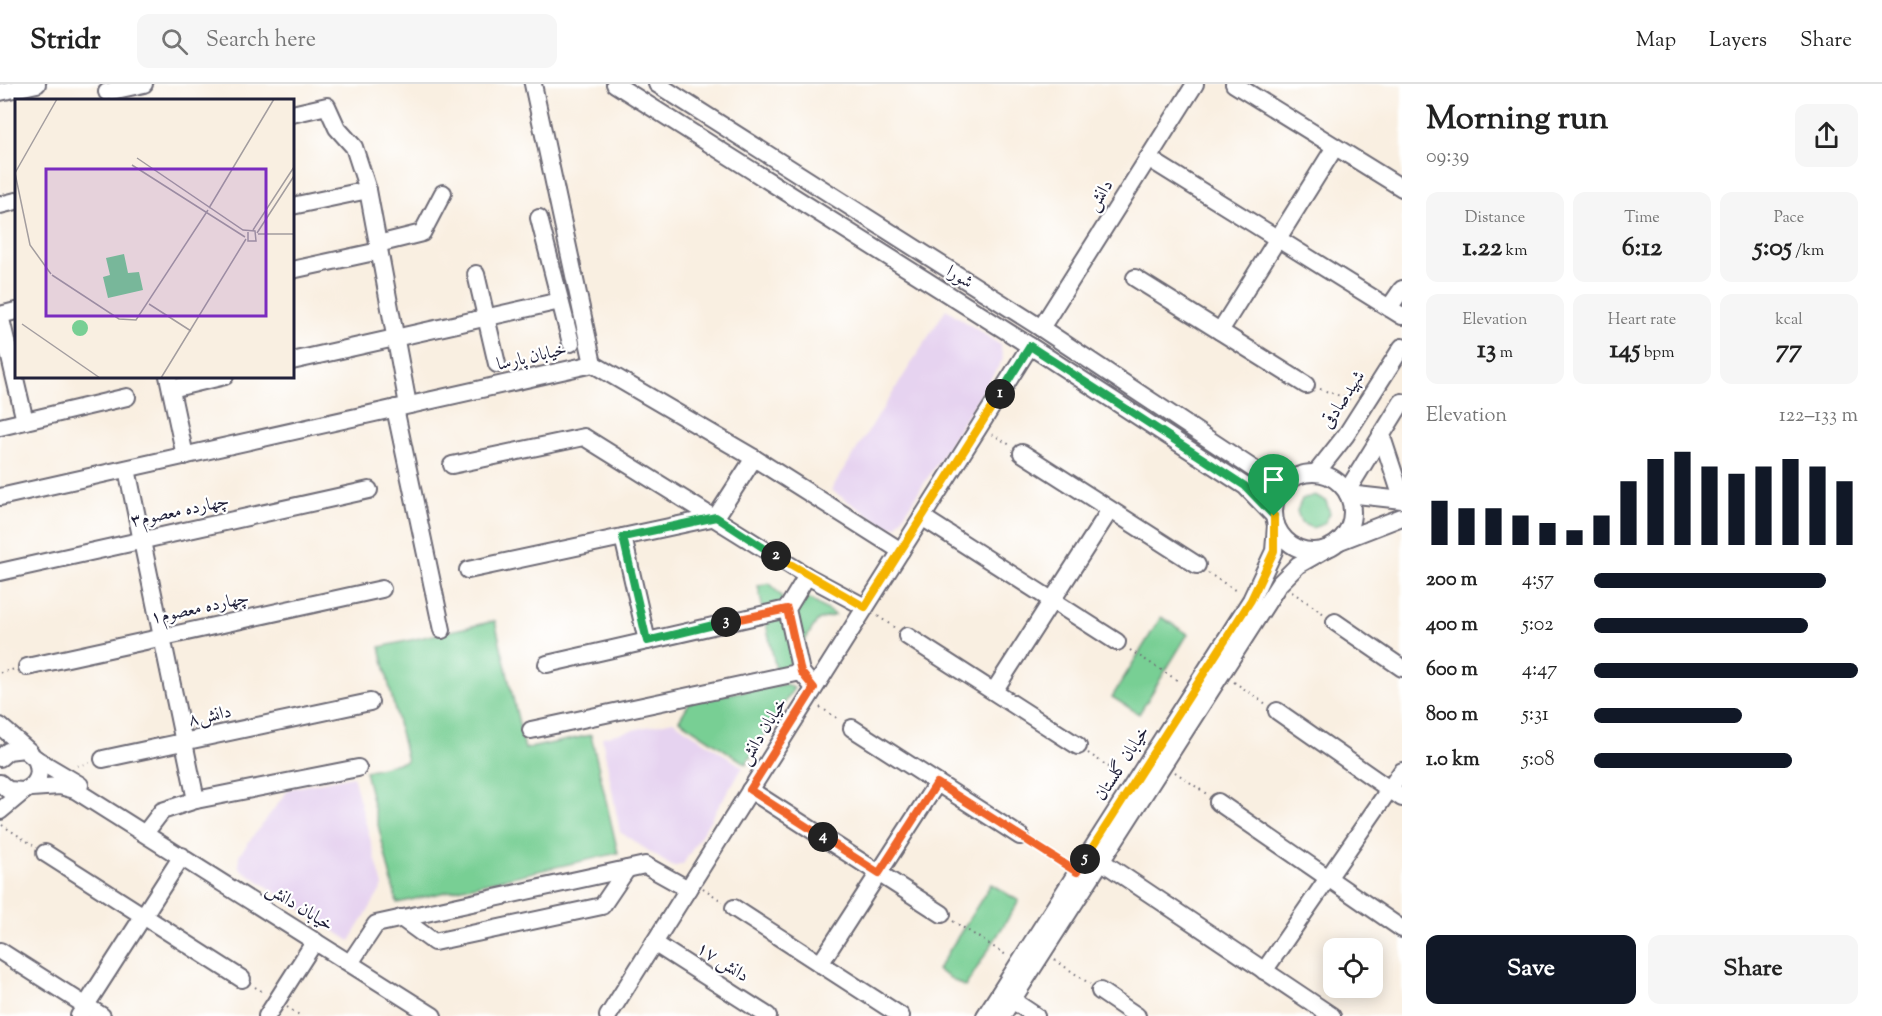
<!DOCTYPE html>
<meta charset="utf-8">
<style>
body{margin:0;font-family:"Sorts Mill Goudy",Amiri,serif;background:#f6f6f6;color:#222;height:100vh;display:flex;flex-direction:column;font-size:22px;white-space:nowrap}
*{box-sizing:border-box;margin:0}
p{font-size:20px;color:#767676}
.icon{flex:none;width:33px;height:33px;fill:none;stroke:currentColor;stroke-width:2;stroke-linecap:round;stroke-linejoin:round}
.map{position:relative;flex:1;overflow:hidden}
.drawer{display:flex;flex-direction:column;background:#fff;width:480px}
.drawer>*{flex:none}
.buttons{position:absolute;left:1323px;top:854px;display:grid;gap:12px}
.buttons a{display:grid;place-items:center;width:60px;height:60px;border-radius:12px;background:#fff;box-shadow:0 3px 15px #0003;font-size:30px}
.pin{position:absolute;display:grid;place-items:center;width:51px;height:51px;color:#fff;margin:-62px -26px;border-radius:50% 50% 50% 0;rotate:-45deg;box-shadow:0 0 6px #0007}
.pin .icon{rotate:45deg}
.km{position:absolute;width:30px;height:30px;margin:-15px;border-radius:50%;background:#222;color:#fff;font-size:16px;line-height:30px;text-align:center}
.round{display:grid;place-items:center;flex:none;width:63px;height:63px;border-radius:12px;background:#f6f6f6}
.head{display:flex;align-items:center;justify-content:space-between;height:102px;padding:0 24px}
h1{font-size:33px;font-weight:700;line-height:45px}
.metrics{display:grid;grid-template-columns:repeat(3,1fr);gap:9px;height:102px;padding:6px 24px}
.metrics div{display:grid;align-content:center;border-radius:12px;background:#f6f6f6;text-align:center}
.metrics b{font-size:26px;font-weight:700}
.metrics small{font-size:16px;font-weight:400}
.metrics p{font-size:16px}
.chart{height:168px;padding:12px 24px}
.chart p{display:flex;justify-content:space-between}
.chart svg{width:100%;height:108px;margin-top:6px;stroke:#111827;stroke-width:6}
.button{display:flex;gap:12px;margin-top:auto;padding:12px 24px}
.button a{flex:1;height:69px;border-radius:12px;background:#111827;color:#fff;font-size:24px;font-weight:700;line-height:69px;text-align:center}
.button a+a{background:#f6f6f6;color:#222}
ul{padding:0 24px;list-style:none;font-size:20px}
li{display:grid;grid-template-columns:96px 72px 1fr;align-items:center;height:45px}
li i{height:15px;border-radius:8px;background:#111827}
header{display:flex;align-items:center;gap:36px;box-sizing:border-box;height:84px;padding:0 30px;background:#fff;border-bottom:2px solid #e0e0e0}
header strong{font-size:28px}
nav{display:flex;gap:33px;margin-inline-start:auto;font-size:21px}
.search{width:420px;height:54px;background:#f6f6f6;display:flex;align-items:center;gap:15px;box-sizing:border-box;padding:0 21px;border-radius:12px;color:#767676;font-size:22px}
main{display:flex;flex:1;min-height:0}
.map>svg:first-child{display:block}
</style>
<header>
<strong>Stridr</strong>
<div class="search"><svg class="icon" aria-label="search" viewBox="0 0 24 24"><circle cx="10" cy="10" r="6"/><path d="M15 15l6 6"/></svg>Search here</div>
<nav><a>Map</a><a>Layers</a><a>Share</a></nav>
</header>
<main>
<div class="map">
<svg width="1402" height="932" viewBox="0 0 1402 932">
<rect width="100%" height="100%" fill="#fff"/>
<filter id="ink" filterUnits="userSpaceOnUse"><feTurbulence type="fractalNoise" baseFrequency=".0167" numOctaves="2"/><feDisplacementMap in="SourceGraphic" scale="12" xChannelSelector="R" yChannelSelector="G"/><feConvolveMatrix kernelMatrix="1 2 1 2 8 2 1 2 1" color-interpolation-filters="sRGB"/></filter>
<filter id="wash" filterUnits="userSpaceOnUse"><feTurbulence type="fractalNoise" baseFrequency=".008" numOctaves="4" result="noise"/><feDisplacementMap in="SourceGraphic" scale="24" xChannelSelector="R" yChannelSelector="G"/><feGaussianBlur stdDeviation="1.35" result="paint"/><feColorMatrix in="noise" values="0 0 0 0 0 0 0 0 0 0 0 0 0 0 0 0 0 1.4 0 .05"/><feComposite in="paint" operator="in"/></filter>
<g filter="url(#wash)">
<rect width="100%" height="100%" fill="#f9efe1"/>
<g fill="#e6d3f0">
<path d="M946 225 1000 261 1003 275 897 442 887 443 831 406Z"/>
<path d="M673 637 743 683 683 780 673 783 620 748 602 653Z"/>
<path d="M353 692 383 802 350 857 239 784V771L289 705Z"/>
</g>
<g fill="#78cf94" stroke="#4d7868" stroke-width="1.5">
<path d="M1315 411 1326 417 1330 429 1324 440 1312 444 1301 439 1297 427 1302 415Z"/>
<path d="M769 499 782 513 795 572 788 583 776 586 758 502Z"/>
<path d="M802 510 835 531 817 537 802 561 792 526Z"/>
<path d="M1161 533 1188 550 1139 630 1112 613Z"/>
<path d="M495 537 525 665 591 651 618 769 397 819 365 687 407 677 380 563Z"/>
<path d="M785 600 794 604 746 680 679 636 691 616Z"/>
<path d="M991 800 1019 817 965 903 937 886Z"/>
</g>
</g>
<g filter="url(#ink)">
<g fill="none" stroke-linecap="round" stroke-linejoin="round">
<g stroke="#6d6a75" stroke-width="20">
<g id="minor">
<path d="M533 0 593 280"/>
<path d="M615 0 1030 262 1245 402 1274 432"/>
<path d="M657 0 1041 244 1255 386 1289 397"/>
<path d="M1234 0 1402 104"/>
<path d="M0 8 37 0"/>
<path d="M107 8 144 0"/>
<path d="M292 30 327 22 337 44 354 63 368 106 408 321"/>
<path d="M1148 74 1402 232"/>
<path d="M0 121 16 117"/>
<path d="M292 122 368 106"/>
<path d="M539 134 571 259"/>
<path d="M378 160 422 149 443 109"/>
<path d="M292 186 379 167"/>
<path d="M476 190 497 280"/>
<path d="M1135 194 1306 301"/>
<path d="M1389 224 1402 205"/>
<path d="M0 231 25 337"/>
<path d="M0 231 16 227"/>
<path d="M1041 244 1195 0"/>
<path d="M1220 247 1335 63"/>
<path d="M292 277 560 217"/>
<path d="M168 292 185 372"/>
<path d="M171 305 225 292"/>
<path d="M395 324 442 546"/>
<path d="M0 343 127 313"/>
<path d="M1381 350 1402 414"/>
<path d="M1022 369 1197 481"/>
<path d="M452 381 584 353 807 492 865 523"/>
<path d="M127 385 196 716"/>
<path d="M1316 389 1346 351 1402 263"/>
<circle cx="1313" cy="428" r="39"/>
<path d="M1347 407 1402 318"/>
<path d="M1348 410 1402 416"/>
<path d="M0 413 593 280 754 374 901 467"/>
<path d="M922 433 1117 558"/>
<path d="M623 453 647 557"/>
<path d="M1340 457 1402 433"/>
<path d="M468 486 716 433 754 374"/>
<path d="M0 488 369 406"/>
<path d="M1335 538 1402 584"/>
<path d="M907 552 1078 662"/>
<path d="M547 580 787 525"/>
<path d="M27 583 382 505"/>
<path d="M801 588 787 525 807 492"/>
<path d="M994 607 1110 426"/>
<path d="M1277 627 1402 714"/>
<path d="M0 642 30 668"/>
<path d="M852 644 1020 752"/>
<path d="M531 646 801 588 814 604"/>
<path d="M0 674 8 667 24 665 36 675C42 690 38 700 24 707L8 706 0 699"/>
<path d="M36 675 80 701"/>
<path d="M103 675 370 618"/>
<path d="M31 704 60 702 75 706 433 932"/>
<path d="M750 706 942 830"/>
<path d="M1218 718 1402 845"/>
<path d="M0 727 24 707"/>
<path d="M146 748 162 727 196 716 358 684"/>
<path d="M45 769 242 895"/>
<path d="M1101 777 1332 932"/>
<path d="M734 824 901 932"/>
<path d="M401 834 434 858 602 822 627 785"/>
<path d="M654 859 768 932"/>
<path d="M0 867 102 932"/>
<path d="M350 879 376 840 645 781 688 805"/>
<path d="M820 880 937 699"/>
<path d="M1264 887 1402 687"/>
<path d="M1100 907 1137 932"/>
<path d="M1012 916 1036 932"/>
<path d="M79 932 182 772"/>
<path d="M267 932 315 857"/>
<path d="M608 932 1030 262"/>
<path d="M985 932 1251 516 1274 467 1276 441"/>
<path d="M1002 932 1279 500 1298 481 1326 465"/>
</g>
</g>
<g stroke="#6d6a75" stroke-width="2" stroke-dasharray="1.5 4.5" stroke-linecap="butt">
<path d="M1320 305 1352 316"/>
<path d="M992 350 1010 361"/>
<path d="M1208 489 1238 508"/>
<path d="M1292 508 1324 530"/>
<path d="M878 532 895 544"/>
<path d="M1130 566 1180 598"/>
<path d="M0 589 15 585"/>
<path d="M1234 598 1266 620"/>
<path d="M820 623 840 636"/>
<path d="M1088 669 1121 691"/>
<path d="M77 682 89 679"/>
<path d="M1175 688 1208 711"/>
<path d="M2 741 33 761"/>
<path d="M1031 759 1064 780"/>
<path d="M703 804 723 818"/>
<path d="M953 837 1006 871"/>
<path d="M1055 876 1090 900"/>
<path d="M255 903 265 909"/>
<path d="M287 923 301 932"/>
</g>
<use href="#minor" stroke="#fff" stroke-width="16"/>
</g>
</g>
<g fill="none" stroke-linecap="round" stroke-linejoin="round" filter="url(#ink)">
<g stroke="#fff" stroke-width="12">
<path id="split-1" d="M1000 310 1030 262 1245 402 1274 432"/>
</g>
<g stroke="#fff" stroke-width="12">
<path id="split-2" d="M776 472 865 523 1000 310"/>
</g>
<g stroke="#fff" stroke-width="12">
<path id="split-3" d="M726 538 647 557 623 453 716 433 776 472"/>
</g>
<g stroke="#fff" stroke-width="12">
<path id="split-4" d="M726 538 787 525 801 588 814 604 750 706 823 753"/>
</g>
<g stroke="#fff" stroke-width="12">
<path id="split-5" d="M823 753 879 789 937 699 1077 788 1085 775"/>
</g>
<g stroke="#fff" stroke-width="12">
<path id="split-6" d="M1085 775 1251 516 1274 467V432"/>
</g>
<use href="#split-1" stroke="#22a559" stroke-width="8"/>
<use href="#split-2" stroke="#f5b400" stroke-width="8"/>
<use href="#split-3" stroke="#22a559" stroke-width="8"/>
<use href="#split-4" stroke="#f0652b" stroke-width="8"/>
<use href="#split-5" stroke="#f0652b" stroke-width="8"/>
<use href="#split-6" stroke="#f5b400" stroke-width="8"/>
</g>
<g text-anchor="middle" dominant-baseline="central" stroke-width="4.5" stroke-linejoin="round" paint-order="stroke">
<g font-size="18" fill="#22223b" stroke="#fff">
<text transform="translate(1101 112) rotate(-58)">دانش</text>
<text transform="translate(959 194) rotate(32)">شورا</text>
<text transform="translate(532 274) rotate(-13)">خیابان پارسا</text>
<text transform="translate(1344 316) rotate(-57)">شهیدصادقی</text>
<text transform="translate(180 428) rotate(-12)">چهارده معصوم۳</text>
<text transform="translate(200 525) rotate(-12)">چهارده معصوم۱</text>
<text transform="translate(210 633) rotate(-12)">دانش۸</text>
<text transform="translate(764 648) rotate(-58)">خیابان دانش</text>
<text transform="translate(1123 680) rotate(-57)">خیابان گلستان</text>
<text transform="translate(299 824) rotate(32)">خیابان دانش</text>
<text transform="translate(722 879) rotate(33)">دانش ۱۷</text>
</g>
</g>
<g transform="translate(15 15)">
<rect width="279" height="279" fill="#f9efe1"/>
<path d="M109 155 113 174 124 173 128 191 93 199 88 178 95 176 91 159ZM57 229a8 8 0 1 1 16 0a8 8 0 1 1-16 0Z" fill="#78cf94"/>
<path fill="none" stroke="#a39d9f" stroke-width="1.5" d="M122 59 228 131 240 132 241 142H233V133M117 66 230 138M194 109 259 0M238 131 279 68M242 134 279 77M243 135H279M36 175 15 146 0 74 42 0M37 176 104 220 121 221 193 111M134 205 176 232M7 225 85 279M146 279 231 140"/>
<path fill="#7b2cbf" fill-opacity="0.15" stroke="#7b2cbf" stroke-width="3" d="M31 70H251V217H31Z"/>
<rect width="279" height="279" fill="none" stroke="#22223b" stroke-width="3"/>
</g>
</svg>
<div class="buttons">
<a><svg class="icon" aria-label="locate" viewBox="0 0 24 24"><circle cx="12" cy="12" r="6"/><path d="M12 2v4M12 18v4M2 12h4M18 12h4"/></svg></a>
</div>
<div class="pin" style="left:1274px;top:432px;background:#1e9e55"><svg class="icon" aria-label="arrive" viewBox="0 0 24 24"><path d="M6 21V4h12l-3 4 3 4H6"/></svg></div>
<b class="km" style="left:1000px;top:310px">1</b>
<b class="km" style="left:776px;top:472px">2</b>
<b class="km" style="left:726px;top:538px">3</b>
<b class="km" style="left:823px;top:753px">4</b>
<b class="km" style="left:1085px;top:775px">5</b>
</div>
<section class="drawer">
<div class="head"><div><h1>Morning run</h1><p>09:39</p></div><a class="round"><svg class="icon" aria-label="share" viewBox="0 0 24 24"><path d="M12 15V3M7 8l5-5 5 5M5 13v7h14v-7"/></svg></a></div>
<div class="metrics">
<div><p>Distance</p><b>1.22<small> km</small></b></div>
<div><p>Time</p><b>6:12</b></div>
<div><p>Pace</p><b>5:05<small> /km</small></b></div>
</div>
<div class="metrics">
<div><p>Elevation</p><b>13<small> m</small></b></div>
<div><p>Heart rate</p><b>145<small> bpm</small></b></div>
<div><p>kcal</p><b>77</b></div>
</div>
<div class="chart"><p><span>Elevation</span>122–133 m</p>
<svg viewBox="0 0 160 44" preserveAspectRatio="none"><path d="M5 44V26M15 44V29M25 44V29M35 44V32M45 44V35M55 44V38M65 44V32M75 44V18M85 44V9M95 44V6M105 44V12M115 44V15M125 44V12M135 44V9M145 44V12M155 44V18"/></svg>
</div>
<ul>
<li><b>200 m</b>4:57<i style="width:88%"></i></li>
<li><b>400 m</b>5:02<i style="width:81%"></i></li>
<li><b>600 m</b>4:47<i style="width:100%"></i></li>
<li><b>800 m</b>5:31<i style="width:56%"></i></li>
<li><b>1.0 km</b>5:08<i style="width:75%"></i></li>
</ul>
<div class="button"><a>Save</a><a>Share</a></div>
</section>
</main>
